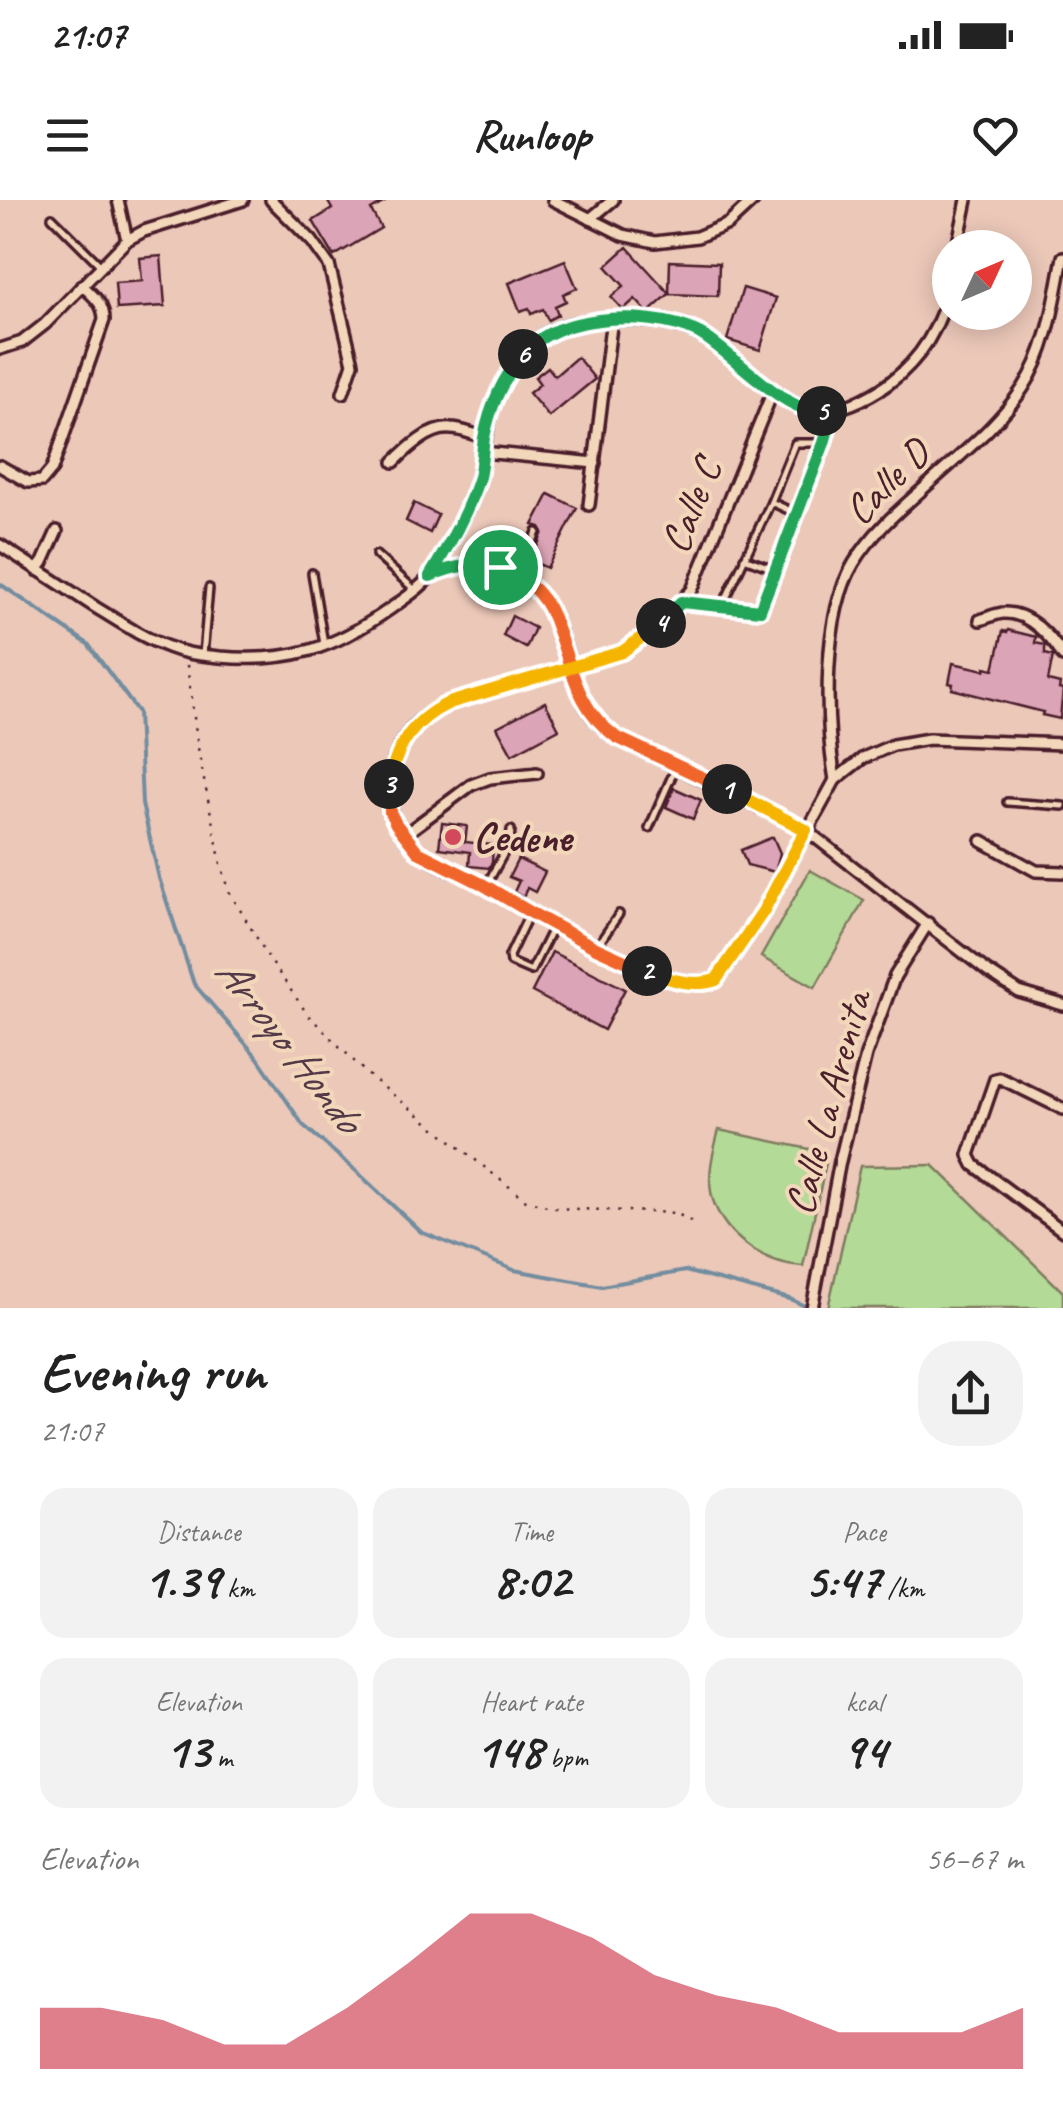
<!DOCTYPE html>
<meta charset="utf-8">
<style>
body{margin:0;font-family:Caveat,sans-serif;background:#f2f2f2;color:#222;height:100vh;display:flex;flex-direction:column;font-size:38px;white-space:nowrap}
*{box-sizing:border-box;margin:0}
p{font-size:32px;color:#767676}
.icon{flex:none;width:55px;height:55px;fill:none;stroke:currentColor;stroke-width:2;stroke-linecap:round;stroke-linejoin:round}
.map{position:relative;height:1108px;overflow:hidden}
.side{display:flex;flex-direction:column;background:#fff;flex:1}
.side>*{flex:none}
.needle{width:65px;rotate:46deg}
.controls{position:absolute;left:932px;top:30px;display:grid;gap:20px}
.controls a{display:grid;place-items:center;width:100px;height:100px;border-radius:50%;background:#fff;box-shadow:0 5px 25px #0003;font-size:50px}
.pin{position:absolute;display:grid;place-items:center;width:85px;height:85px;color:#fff;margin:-42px;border:5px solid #fff;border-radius:50%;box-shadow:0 2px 10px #0007}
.km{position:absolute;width:50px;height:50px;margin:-25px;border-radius:50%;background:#222;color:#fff;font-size:28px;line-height:50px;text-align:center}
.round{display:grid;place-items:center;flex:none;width:105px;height:105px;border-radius:40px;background:#f2f2f2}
.head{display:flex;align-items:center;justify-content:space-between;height:170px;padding:0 40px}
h1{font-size:55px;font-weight:700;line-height:75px}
.stats{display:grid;grid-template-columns:repeat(3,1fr);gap:15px;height:170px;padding:10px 40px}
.stats div{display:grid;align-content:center;border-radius:25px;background:#f2f2f2;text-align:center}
.stats b{font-size:50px;font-weight:700}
.stats small{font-size:28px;font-weight:400}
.stats p{font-size:28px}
.chart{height:280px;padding:20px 40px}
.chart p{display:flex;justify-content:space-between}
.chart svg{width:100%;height:180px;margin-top:10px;fill:#d1495b;opacity:.7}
.status{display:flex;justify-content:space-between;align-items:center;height:70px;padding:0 50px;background:#fff;direction:ltr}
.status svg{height:28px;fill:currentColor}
header{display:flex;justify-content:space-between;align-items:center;height:130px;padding:0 40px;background:#fff;font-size:45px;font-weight:700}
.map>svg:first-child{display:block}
</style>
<div class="status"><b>21:07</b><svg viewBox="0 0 49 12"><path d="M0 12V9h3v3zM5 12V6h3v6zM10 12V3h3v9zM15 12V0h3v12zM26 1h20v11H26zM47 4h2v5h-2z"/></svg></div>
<header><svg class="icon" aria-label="menu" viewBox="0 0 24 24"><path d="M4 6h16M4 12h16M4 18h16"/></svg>Runloop<svg class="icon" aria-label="heart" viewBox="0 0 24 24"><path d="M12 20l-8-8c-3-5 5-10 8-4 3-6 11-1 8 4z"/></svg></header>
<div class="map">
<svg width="1063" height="1108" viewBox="0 0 1063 1108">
<rect width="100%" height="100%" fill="#ecc8b9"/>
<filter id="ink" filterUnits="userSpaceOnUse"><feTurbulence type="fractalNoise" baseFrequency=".01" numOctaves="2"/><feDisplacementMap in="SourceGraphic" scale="20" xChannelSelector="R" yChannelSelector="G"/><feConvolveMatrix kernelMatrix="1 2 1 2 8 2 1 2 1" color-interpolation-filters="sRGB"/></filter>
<g filter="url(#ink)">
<g fill="#b3da96" stroke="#7e7c60" stroke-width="2.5">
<path d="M810 670 864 700 815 787 761 757Z"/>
<path d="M719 930 814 950 822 955 826 963 803 1066C765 1064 725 1037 713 1000 706 978 713 952 719 930Z"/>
<path d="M933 965 1063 1092V1108H828L860 966Z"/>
</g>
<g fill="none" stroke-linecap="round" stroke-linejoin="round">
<path stroke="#728d9f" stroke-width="4" d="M0 384 88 444 138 512 142 604 159 678 194 784 258 858 303 925 355 970 421 1032 514 1070 602 1086 685 1071 790 1099 809 1108"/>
</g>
<g fill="#dca4b7" stroke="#4a1f2b" stroke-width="2.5">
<path d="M327 0H388L371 10 381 28 334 56 313 21 332 9Z"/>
<path d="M627 47 669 93 670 61 719 63 718 96 669 94 648 113 635 99 623 110 611 97 624 86 606 66Z"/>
<path d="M161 56 165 106 117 109 115 83 142 81 140 58Z"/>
<path d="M565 60 577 88 563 94 566 101 555 106 558 115 548 120 543 109 531 114 529 108 520 111 509 83Z"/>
<path d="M743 88 776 98 760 150 727 140Z"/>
<path d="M577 157 595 179 549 217 529 193 540 184 535 177 548 167 555 176Z"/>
<path d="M549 294 577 308 547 368 531 361 543 332 540 327 533 325Z"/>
<path d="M414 303 438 315 430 333 406 321Z"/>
<path d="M512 416 535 428 526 448 503 436Z"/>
<path d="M1008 430 1036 437 1035 443 1045 445V454L1053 456 1048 481 1060 484 1059 489 1063 490 1060 519 1042 515 1043 512 952 489 953 484 949 483 953 463 985 470V467L994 469 1003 431 1007 432Z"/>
<path d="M545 502 559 529 512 554 497 527Z"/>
<path d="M674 588 701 600 693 619 666 607Z"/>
<path d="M442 623 467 626 465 642 493 645 492 662 489 668 469 666 470 652 439 648Z"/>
<path d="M773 637 780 653 775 672 747 665 741 650Z"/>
<path d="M518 659 545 672 535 692 527 688 523 697 514 692 519 681 509 677Z"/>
<path d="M552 752 625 789 604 830 532 792Z"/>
</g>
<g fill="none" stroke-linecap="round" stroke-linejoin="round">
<g stroke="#4a1f2b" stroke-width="12">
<g id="lane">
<path d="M52 17 101 66"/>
<path d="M771 302 797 314"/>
<path d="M376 355 415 390"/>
<path d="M744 358 776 370"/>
<path d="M312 373 324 444"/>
<path d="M518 376 537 332"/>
<path d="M684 402 761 410 825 243 833 211"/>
<path d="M723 405 771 302 795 243H825"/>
<path d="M203 455 209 388"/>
<path d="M1007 602 1063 606"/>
<path d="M649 628 675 569"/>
<path d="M486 686 510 642 511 630"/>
<path d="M530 712 509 756 510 762 531 771 554 725"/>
<path d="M596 748 619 714"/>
</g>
</g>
<g stroke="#4a1f2b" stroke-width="16">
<g id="street">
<path d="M118 0 127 40"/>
<path d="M271 0 312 41 329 65 353 163 343 193"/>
<path d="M553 0 623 35 655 42 697 37 728 24 754 0"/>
<path d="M590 19 613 0"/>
<path d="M957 48 967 0"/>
<path d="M0 149 22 142 45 124 127 40 144 31 243 0"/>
<path d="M773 191 692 390 660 424 621 452 449 503C435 509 421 517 411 529 381 566 380 621 419 652 436 666 461 673 481 683 520 703 687 814 722 773L764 710 835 580 863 558 893 545 929 539 1063 544"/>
<path d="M483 252 595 263"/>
<path d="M394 262C408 248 430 227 451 229 462 229 474 235 484 237"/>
<path d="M0 266 28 282 42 281 52 269 104 120C104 103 93 96 82 85"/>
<path d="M589 305 612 118"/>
<path d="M0 345C32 366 63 386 95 407 118 421 143 438 168 447 185 454 202 455 220 457 290 463 333 449 390 409 404 399 420 389 431 375 441 362 450 344 458 329 466 312 475 291 479 273 491 220 489 183 533 143 563 116 611 118 649 121 713 125 735 168 784 198 793 203 801 210 811 211 837 214 869 198 888 184 922 159 942 124 950 83"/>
<path d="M37 370 43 362 57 331"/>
<path d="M430 376C457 365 485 359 512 373 550 393 562 435 574 475 578 487 581 499 588 510 595 521 605 529 615 537L806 630 987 771 1019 792 1063 805"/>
<path d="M980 420C987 418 997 413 1004 413 1029 412 1051 437 1063 456"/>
<path d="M835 580C825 520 822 416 854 363 874 330 904 306 933 280 964 252 1000 223 1023 188 1048 151 1055 100 1063 57"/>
<path d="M404 635 471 585 490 578 537 573"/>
<path d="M982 641 1036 671 1063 672"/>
<path d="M1063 909 1000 878 995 879 969 955 974 965 1063 1031"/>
<path d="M812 1108 840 961 866 855 895 776 928 723"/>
</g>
</g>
<path stroke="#4a1f2b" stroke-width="2.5" stroke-dasharray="2.5 8" stroke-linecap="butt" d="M187 465 199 555 221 664 230 693 270 760 308 815 367 874 526 1000 554 1008 676 1013 692 1022"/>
<use href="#lane" stroke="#f3d7ba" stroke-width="5"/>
<use href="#street" stroke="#f3d7ba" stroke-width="9"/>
</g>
</g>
<g fill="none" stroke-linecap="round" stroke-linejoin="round" filter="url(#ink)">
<g stroke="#fff" stroke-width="20">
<path id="split-1" d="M500 367C515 375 529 382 539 394 548 404 553 416 557 428 573 471 577 508 616 537L727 589"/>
</g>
<g stroke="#fff" stroke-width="20">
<path id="split-2" d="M647 771C668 779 694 788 716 780L764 710 806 630 727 589"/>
</g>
<g stroke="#fff" stroke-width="20">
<path id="split-3" d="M389 584 390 612 396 624 418 652 482 684 530 712 596 748 647 771"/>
</g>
<g stroke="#fff" stroke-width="20">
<path id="split-4" d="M389 584C396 546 413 520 449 503L622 452 661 423"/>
</g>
<g stroke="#fff" stroke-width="20">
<path id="split-5" d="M661 423 681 402 760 410 824 243 834 208 822 211"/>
</g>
<g stroke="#fff" stroke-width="20">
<path id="split-6" d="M523 154C544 131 569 124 599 120 629 116 672 119 699 133 731 151 787 216 822 211"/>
</g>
<g stroke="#fff" stroke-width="20">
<path id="split-7" d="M500 367C472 363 456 365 430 376 449 345 468 312 479 277 482 264 482 251 484 238 490 206 502 179 523 154"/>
</g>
<use href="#split-1" stroke="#f0652b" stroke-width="12"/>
<use href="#split-2" stroke="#f5b400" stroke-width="12"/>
<use href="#split-3" stroke="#f0652b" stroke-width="12"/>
<use href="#split-4" stroke="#f5b400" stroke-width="12"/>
<use href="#split-5" stroke="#22a559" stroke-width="12"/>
<use href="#split-6" stroke="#22a559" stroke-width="12"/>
<use href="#split-7" stroke="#22a559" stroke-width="12"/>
</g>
<circle fill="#d1495b" stroke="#f3d7ba" stroke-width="4" cx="453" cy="637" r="10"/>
<g text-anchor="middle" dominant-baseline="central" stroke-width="8" stroke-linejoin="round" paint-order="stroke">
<g font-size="42" fill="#4a1f2b" stroke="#f3d7ba">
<text transform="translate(887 282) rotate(-45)">Calle D</text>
<text transform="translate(691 306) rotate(-68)">Calle C</text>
<text transform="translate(828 903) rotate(-75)">Calle La Arenita</text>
</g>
<g font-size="42" font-weight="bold" fill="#4a1f2b" stroke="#f3d7ba" text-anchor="start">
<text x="473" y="637">Cedene</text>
</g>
<g font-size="45" font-style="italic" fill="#543a48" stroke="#f3d7ba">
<text transform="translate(289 844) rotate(52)">Arroyo Hondo</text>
</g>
</g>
</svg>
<div class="controls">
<a><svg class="needle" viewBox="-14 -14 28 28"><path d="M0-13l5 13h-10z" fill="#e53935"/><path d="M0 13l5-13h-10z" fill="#767676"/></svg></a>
</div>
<div class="pin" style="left:500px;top:367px;background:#1e9e55"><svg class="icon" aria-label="arrive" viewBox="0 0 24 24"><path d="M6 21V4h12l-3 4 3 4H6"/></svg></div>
<b class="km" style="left:727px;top:589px">1</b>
<b class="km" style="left:647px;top:771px">2</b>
<b class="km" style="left:389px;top:584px">3</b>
<b class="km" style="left:661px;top:423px">4</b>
<b class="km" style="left:822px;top:211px">5</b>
<b class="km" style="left:523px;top:154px">6</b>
</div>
<section class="side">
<div class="head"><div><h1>Evening run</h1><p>21:07</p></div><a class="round"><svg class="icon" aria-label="share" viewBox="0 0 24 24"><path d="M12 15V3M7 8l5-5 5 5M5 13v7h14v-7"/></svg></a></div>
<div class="stats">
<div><p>Distance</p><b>1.39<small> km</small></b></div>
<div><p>Time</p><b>8:02</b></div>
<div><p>Pace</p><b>5:47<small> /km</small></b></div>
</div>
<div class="stats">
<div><p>Elevation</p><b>13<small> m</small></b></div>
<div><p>Heart rate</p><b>148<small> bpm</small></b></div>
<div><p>kcal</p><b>94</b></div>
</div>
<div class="chart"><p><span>Elevation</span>56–67 m</p>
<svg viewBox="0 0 160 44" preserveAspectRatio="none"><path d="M0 44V29L10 29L20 32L30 38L40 38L50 29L60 18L70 6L80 6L90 12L100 21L110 26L120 29L130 35L140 35L150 35L160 29V44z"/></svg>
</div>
</section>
